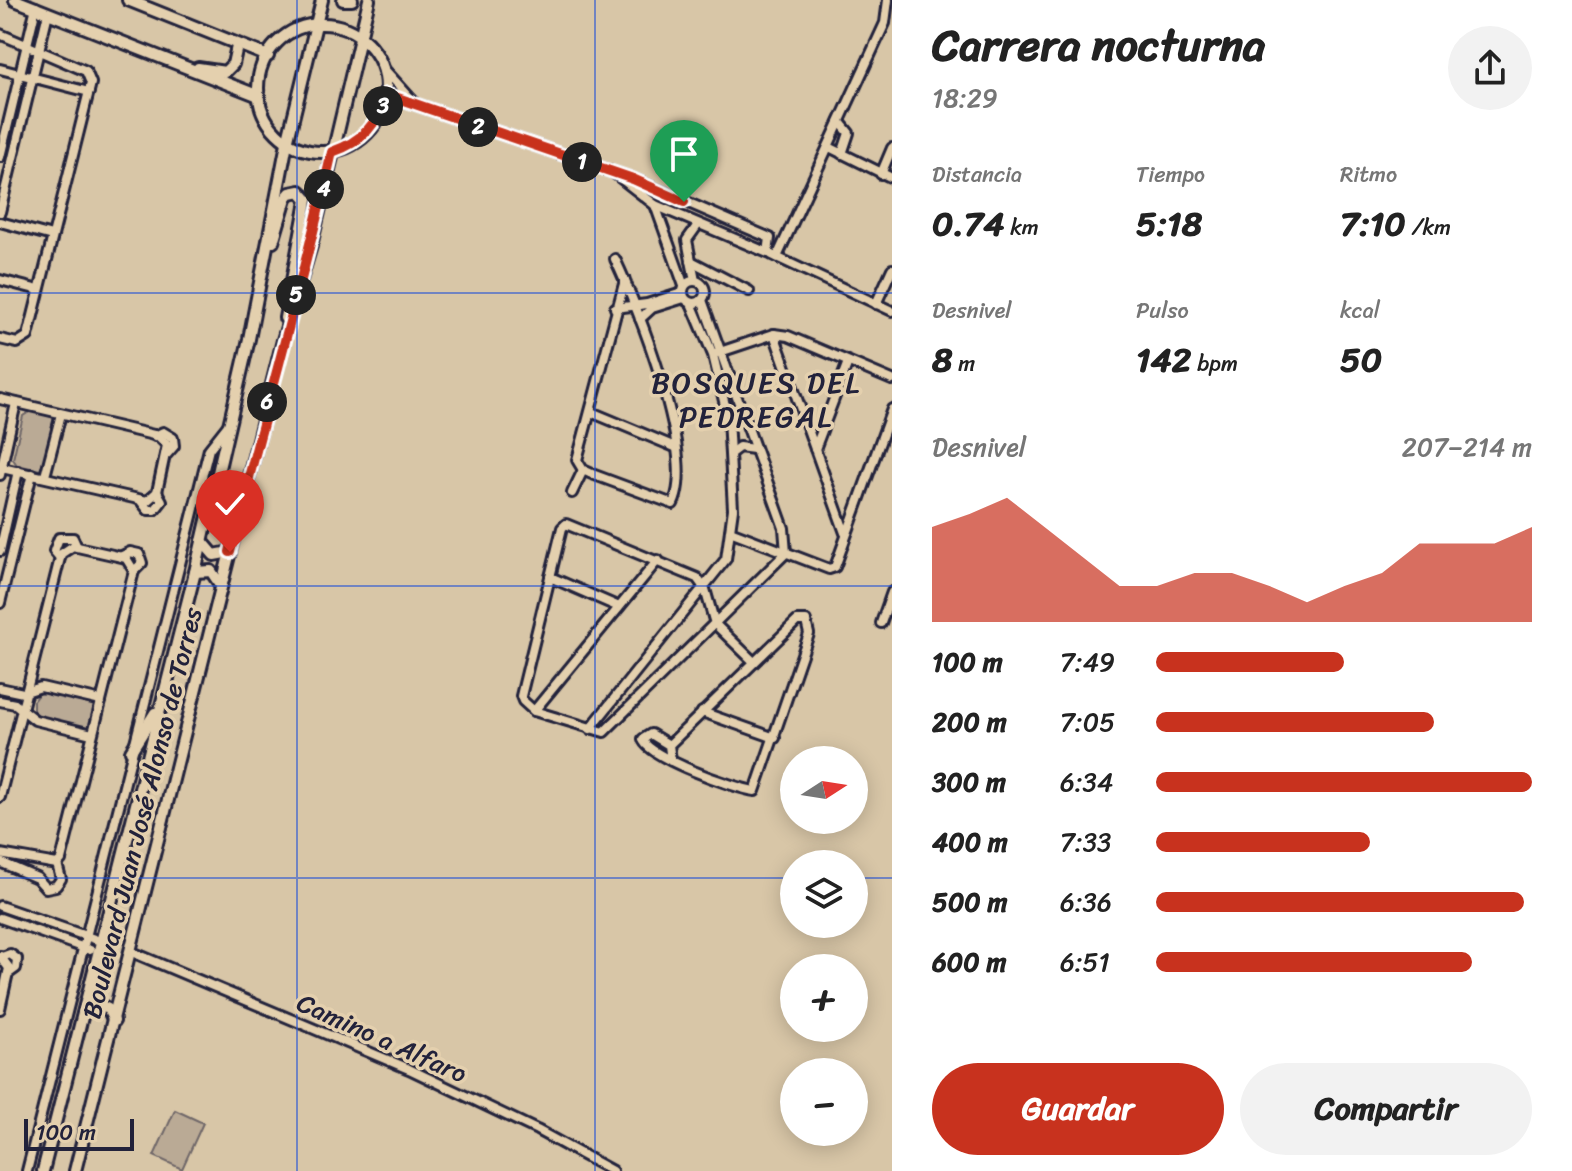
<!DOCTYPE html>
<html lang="es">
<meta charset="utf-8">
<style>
body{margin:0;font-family:Sriracha,sans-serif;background:#f2f2f2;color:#222;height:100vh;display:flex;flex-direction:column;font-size:30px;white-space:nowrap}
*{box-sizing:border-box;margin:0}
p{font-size:26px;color:#767676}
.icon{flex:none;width:44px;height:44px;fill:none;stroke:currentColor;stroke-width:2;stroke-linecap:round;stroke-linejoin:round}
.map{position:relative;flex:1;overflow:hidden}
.side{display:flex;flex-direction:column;background:#fff;width:680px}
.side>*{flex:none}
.needle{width:52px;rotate:78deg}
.fabs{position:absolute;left:780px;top:746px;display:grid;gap:16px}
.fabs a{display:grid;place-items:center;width:88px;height:88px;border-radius:50%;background:#fff;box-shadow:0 4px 20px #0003;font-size:40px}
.scale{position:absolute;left:24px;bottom:20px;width:110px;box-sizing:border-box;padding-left:8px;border:4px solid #22223b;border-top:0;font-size:22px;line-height:28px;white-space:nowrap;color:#22223b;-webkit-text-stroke:6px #e4d0ae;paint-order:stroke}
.pin{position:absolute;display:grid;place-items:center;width:68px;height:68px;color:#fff;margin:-82px -34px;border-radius:50% 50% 50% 0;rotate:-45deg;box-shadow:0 0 8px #0007}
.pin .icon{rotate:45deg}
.km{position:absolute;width:40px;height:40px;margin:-20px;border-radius:50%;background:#222;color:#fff;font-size:22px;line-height:40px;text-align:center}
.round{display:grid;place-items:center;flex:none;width:84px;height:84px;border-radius:42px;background:#f2f2f2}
.overview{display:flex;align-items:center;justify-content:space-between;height:136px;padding:0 40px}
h1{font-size:44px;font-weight:700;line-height:60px}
.metrics{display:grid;grid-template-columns:repeat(3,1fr);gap:12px;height:136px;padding:8px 40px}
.metrics div{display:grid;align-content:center}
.metrics b{font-size:34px;font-weight:700}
.metrics small{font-size:22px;font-weight:400}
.metrics p{font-size:22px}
.chart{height:224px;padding:16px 40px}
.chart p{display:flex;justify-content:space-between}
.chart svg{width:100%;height:144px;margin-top:8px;fill:#c8321e;opacity:.7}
.cta{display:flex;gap:16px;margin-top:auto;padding:16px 40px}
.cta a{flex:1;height:92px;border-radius:48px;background:#c8321e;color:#fff;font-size:32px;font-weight:700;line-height:92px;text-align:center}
.cta a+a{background:#f2f2f2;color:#222}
ul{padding:0 40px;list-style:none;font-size:26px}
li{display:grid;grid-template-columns:128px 96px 1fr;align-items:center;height:60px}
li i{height:20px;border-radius:10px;background:#c8321e}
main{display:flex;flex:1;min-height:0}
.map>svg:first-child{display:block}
</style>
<main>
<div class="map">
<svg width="892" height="1171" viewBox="0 0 892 1171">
<rect width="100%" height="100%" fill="#d8c6a7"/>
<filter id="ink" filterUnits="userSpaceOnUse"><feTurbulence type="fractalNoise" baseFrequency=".0125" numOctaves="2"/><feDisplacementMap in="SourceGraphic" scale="16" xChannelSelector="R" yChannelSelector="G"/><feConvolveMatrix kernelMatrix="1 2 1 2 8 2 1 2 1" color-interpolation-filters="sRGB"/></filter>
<g filter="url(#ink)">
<g fill="#baaa95" stroke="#6e6668" stroke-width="2">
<path d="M31 411 52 417 55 422 44 466 40 470 17 465 13 459 23 416Z"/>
<path d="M40 692 94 705 92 725 86 728 33 715V701Z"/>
<path d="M175 1110 203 1123 182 1169 154 1156Z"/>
</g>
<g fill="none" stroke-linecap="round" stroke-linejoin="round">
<g stroke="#22223b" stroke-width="14">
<g id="minor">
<path d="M0 34 86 71 91 83 28 336 17 343 0 339"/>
<path d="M0 69 89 92"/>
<path d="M385 70 413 101"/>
<path d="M386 94 633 179 770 238 768 253 655 205 614 173"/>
<path d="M840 122 849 133 842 154"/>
<path d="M829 147 892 178"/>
<path d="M0 157 36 7"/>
<path d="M881 174 892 148"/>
<path d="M655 205 684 286"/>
<path d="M0 212 48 13"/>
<path d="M0 222 52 236"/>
<path d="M772 255 892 311"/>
<path d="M777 257 885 23 888 0"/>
<path d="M615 259C638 308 697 455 673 504L592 474 583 470 577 460 625 280"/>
<path d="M691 261 749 291"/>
<path d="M0 280 39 290"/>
<path d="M695 281 687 240 697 226"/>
<circle cx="694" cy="292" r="11"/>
<path d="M702 300 784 528 786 553 604 732 534 711 523 701 521 696 562 528 566 524 697 578 705 589 715 624 754 662"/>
<path d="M876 304 892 269"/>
<path d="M615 308 647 304 682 293"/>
<path d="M640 319 652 308 684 298"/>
<path d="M774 334 845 533"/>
<path d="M717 353 774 334 788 336 892 380"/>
<path d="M0 399 158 436 167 445 157 492 147 501 2 468"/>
<path d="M591 412 675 447"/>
<path d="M155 436 163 432 173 438 174 446 167 454"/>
<path d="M815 449 848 362"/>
<path d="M731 453 739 447 754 449"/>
<path d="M0 475 16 403"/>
<path d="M45 476 61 414"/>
<path d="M572 493 583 470"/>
<path d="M141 501 148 510H155L162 501 157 492"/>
<path d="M730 531 829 569 835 567 892 409"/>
<path d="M0 551 18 471"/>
<path d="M122 556 130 552 139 554 142 563 134 571"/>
<path d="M60 558 54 551 59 538H73L77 547"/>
<path d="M550 577 619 607"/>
<path d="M0 603 32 474"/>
<path d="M881 623 892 592"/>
<path d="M0 688 23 693 41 687 101 701"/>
<path d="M0 701 15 704 35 720 92 734"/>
<path d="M534 711 658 560"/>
<path d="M702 712 775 738"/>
<path d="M590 729 726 559 733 509 728 418 713 355 691 303"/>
<path d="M669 745 651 734 643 739C645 756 736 789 755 791L809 634 806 621H797L669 745 671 761"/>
<path d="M0 797 61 554 73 546 126 558 134 571 61 860 57 864"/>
<path d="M0 854 57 864"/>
<path d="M0 862 37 878 46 888 56 886 61 879 57 864"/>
<path d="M0 906 103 942"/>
<path d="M0 918 90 950"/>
<path d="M132 952 409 1069 537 1130 612 1171"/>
<path d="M0 956 9 968 0 1009"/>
<path d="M2 957 10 954 17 959 16 968 9 973"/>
<path d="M27 1171 209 449 228 425"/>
</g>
</g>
<g stroke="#22223b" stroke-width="16">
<g id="major">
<path d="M15 0 259 96"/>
<path d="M128 0 268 56"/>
<path d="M343 0H352"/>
<circle cx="322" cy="88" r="64"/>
<path d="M198 68 225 72 233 64 237 46"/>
<path d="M273 242 286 198 290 193 300 191 307 199 306 206 285 318"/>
<path d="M202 541 214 555 230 552"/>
<path d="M195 572 211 571 221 586"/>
<path d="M131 751 155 713"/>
<path d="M87 1011 102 1006 108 1009 114 1021"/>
<path d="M43 1171 195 572 249 339 287 143 322 0"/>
<path d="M75 1171 283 340 311 246 369 0"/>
</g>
</g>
<use href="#minor" stroke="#e4d0ae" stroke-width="8"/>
<use href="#major" stroke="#e4d0ae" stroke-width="10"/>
</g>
</g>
<g fill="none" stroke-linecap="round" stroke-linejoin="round" filter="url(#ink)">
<g stroke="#fff" stroke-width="16">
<path id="route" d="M230 552C263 418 302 286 332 152 362 142 378 124 386 94L633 179 684 202"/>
</g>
<use href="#route" stroke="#c8321e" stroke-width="10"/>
</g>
<path fill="none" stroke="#1d4ed8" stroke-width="2" stroke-opacity="0.55" d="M297 0V1171M595 0V1171M0 293H892M0 586H892M0 878H794M854 878H892"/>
<g text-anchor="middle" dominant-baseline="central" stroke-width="7" stroke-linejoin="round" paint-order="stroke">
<g font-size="26" fill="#22223b" stroke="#e4d0ae">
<text transform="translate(142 813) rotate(-76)">Boulevard Juan José Alonso de Torres</text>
<text transform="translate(382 1038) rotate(24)">Camino a Alfaro</text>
</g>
<g font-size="30" letter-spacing="2" fill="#22223b" stroke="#e4d0ae">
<text x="756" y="383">BOSQUES DEL<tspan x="756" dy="34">PEDREGAL</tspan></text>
</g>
</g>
</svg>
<div class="fabs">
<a><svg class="needle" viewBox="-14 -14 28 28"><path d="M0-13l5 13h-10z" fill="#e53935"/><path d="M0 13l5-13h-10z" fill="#767676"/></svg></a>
<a><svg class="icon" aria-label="layers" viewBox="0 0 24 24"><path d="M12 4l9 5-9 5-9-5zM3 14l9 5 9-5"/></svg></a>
<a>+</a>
<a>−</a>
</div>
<div class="scale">100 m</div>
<div class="pin" style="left:684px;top:202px;background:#1e9e55"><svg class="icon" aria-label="arrive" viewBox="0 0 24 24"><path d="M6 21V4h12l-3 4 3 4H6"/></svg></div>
<div class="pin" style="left:230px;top:552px;background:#d93025"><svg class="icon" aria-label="check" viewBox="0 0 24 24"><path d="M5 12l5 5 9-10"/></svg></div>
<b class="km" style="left:582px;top:162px">1</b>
<b class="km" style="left:478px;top:127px">2</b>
<b class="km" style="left:383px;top:106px">3</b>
<b class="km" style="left:324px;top:189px">4</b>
<b class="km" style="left:296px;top:295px">5</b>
<b class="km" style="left:267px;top:402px">6</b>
</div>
<section class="side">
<div class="overview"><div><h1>Carrera nocturna</h1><p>18:29</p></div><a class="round"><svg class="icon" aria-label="share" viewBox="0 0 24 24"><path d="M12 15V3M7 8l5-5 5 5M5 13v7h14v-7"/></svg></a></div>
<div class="metrics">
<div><p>Distancia</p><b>0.74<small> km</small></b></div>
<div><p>Tiempo</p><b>5:18</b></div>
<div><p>Ritmo</p><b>7:10<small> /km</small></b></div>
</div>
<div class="metrics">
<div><p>Desnivel</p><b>8<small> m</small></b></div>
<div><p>Pulso</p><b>142<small> bpm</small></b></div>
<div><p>kcal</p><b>50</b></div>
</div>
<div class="chart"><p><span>Desnivel</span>207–214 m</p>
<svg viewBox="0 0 160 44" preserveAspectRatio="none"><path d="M0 44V15L10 11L20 6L30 15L40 24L50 33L60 33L70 29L80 29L90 33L100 38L110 33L120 29L130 20L140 20L150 20L160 15V44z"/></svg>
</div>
<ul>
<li><b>100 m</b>7:49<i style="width:50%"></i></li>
<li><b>200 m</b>7:05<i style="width:74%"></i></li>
<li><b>300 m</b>6:34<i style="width:100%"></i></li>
<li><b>400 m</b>7:33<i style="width:57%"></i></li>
<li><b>500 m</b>6:36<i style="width:98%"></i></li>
<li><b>600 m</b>6:51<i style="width:84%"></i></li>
</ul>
<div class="cta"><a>Guardar</a><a>Compartir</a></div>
</section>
</main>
